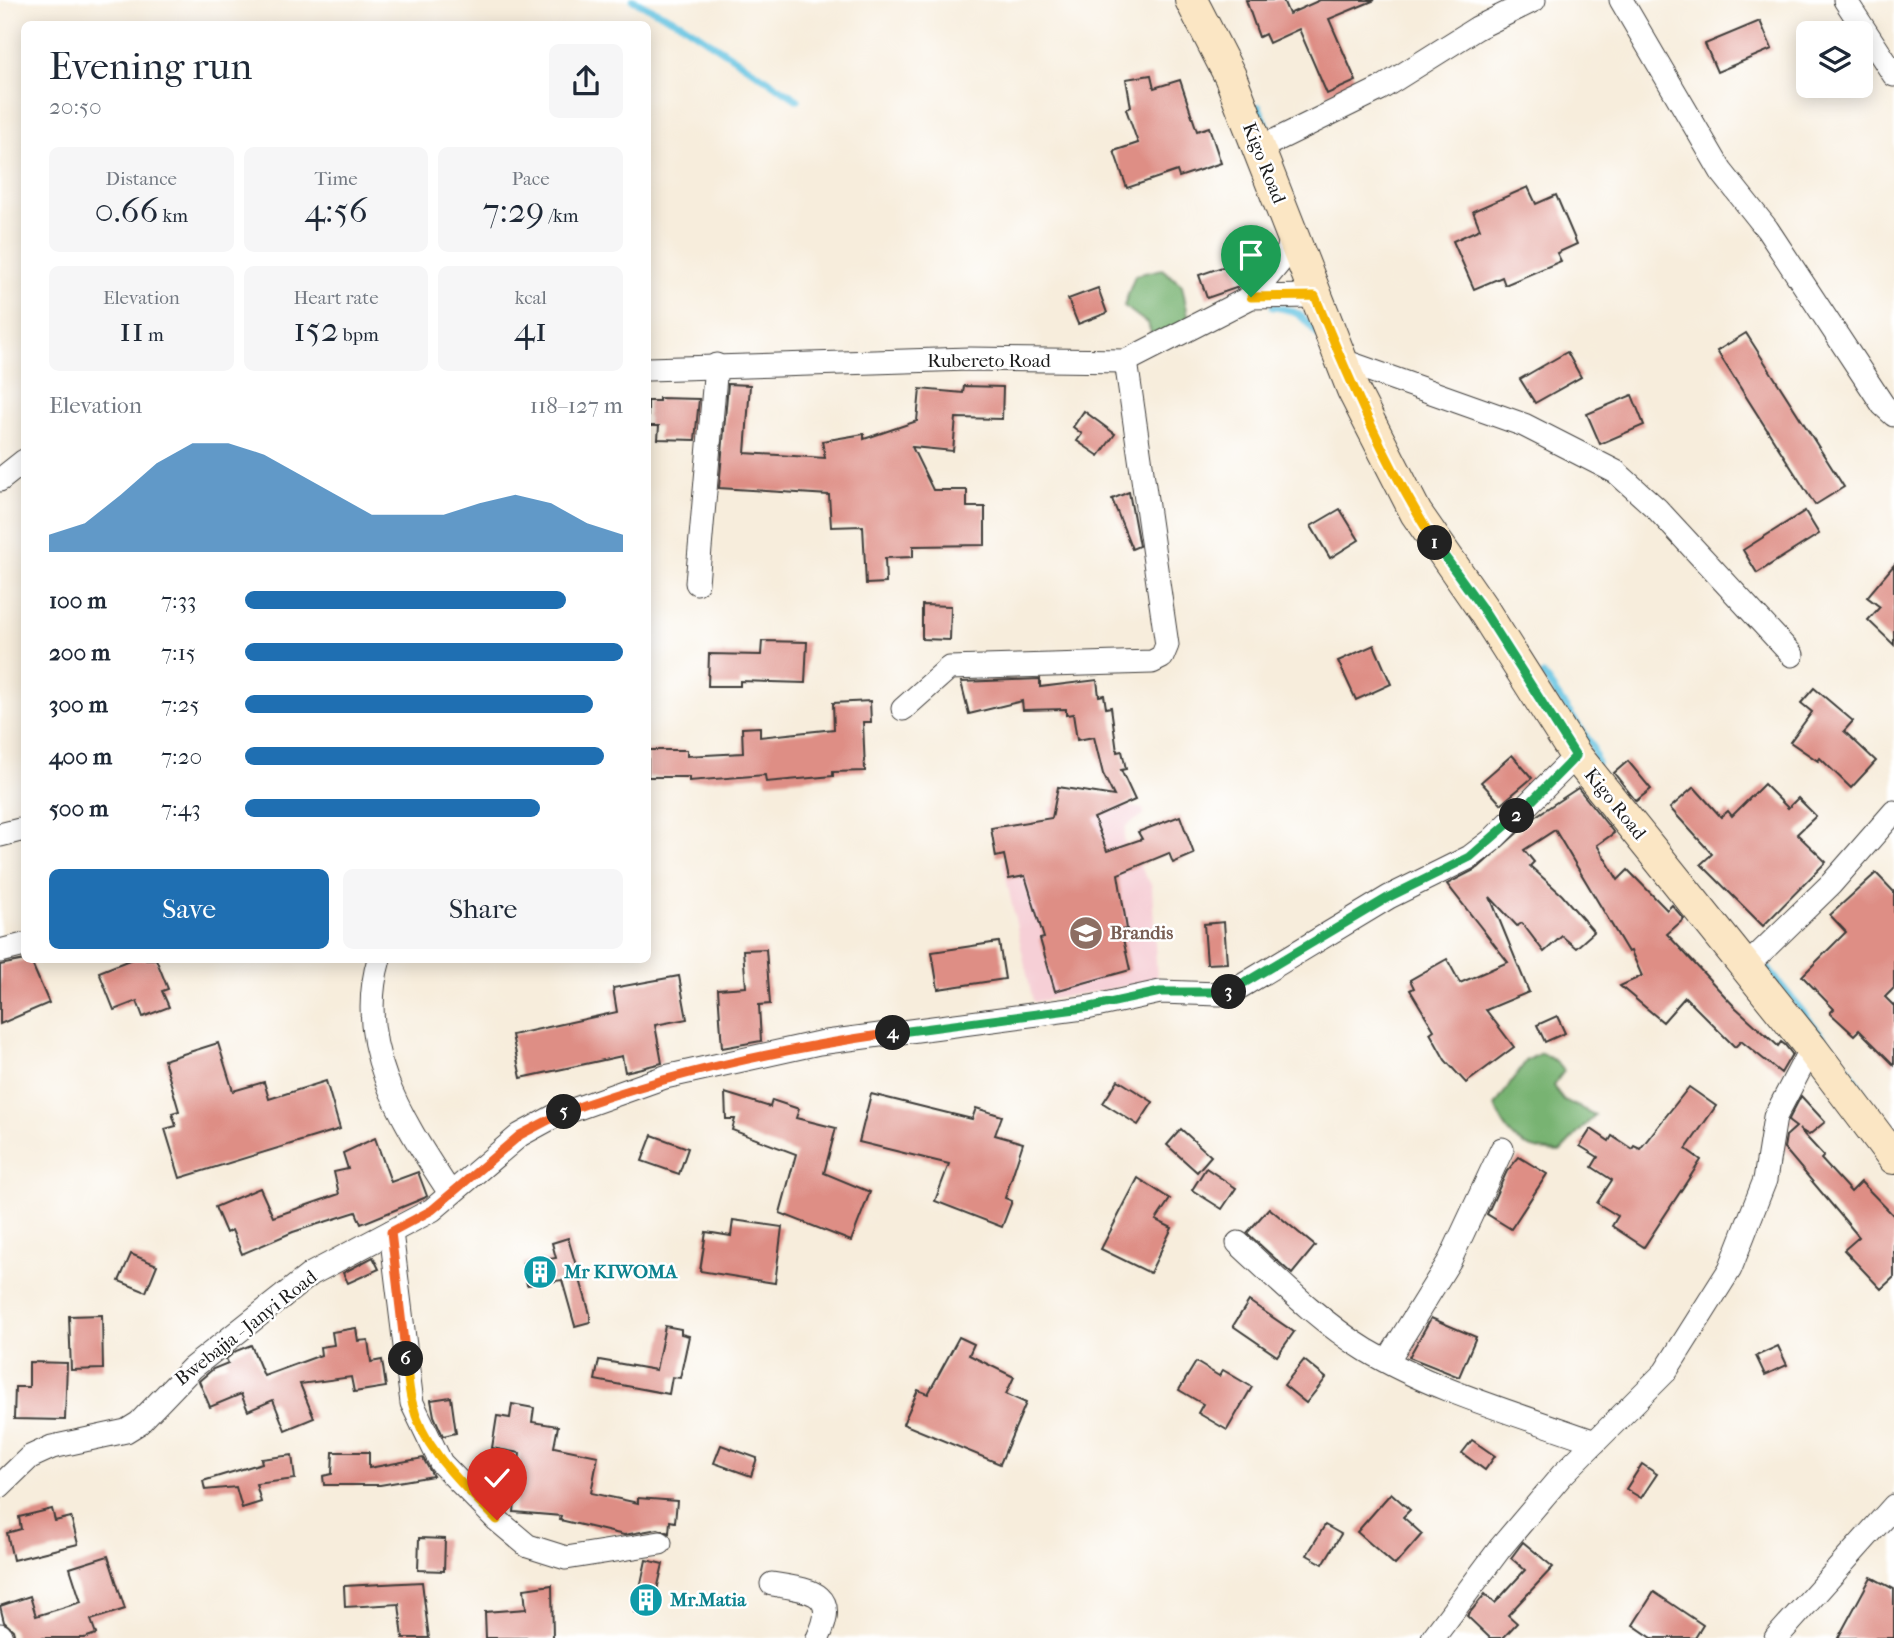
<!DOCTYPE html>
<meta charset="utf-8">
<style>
body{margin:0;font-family:"IM FELL French Canon",serif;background:#f6f6f7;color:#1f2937;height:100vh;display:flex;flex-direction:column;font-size:26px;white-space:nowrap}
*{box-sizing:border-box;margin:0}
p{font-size:23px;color:#747a83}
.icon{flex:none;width:38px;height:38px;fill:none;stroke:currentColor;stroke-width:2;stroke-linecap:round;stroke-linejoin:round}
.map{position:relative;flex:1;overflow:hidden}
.side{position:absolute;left:21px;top:21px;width:630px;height:942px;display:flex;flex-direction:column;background:#fff;border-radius:10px;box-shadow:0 4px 18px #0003}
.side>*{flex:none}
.controls{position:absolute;left:1796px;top:21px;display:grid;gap:14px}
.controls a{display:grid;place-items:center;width:77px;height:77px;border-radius:10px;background:#fff;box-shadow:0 4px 18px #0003;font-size:35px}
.pin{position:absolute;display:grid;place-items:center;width:60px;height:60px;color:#fff;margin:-72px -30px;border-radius:50% 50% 50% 0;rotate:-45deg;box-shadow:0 0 7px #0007}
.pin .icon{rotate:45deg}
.km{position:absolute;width:35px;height:35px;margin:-18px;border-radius:50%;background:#222;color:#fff;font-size:19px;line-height:35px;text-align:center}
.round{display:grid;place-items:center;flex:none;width:74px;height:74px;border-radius:10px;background:#f6f6f7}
.summary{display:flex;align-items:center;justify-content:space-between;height:119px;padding:0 28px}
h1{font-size:38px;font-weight:600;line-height:52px}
.figures{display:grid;grid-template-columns:repeat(3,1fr);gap:10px;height:119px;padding:7px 28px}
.figures div{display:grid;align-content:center;border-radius:10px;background:#f6f6f7;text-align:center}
.figures b{font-size:35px;font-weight:600}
.figures small{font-size:19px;font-weight:400}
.figures p{font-size:19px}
.chart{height:196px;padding:14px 28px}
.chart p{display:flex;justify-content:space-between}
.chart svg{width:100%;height:126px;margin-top:7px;fill:#1f6fb2;opacity:.7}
.action{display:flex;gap:14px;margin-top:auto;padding:14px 28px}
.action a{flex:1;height:80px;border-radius:10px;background:#1f6fb2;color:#fff;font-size:28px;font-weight:600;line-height:80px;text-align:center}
.action a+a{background:#f6f6f7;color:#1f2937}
ul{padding:0 28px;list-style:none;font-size:23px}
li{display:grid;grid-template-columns:112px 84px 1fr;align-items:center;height:52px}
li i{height:18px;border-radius:9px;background:#1f6fb2}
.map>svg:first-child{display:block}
</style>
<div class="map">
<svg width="1894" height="1638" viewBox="0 0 1894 1638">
<rect width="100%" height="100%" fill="#fff"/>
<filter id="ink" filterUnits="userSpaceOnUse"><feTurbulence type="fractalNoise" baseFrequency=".0143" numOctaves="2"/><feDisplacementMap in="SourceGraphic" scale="14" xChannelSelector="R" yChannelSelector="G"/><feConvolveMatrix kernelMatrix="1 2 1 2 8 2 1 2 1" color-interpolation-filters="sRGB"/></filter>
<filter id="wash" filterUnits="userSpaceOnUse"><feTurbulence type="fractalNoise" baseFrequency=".00686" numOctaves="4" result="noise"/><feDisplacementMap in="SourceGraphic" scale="28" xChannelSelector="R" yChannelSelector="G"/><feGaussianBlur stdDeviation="1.57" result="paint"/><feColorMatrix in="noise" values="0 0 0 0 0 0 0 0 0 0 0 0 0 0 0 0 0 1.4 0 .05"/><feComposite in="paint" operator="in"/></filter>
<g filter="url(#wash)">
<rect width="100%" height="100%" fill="#f7eddc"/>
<path fill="#f6cfd6" d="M1085 798 1143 809 1144 815 1126 826 1124 840 1152 886 1157 981 1033 1002 1002 859 1049 849 1050 807Z"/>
<g fill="#78b372" stroke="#4a6847" stroke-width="2">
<path d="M1162 269 1182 285 1189 320 1153 338 1148 324 1124 306 1135 275Z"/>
<path d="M1541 1053 1556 1061 1564 1071 1553 1086 1564 1100 1595 1115 1560 1152C1524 1151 1508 1140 1495 1106L1526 1061Z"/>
</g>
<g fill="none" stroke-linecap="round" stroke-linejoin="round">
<g stroke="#63c3e1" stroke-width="7">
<path d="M633 0 681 23 798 100"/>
<path d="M1259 107 1268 129"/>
<path d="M1273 307C1296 309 1303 316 1317 334"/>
<path d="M1543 675 1592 745 1597 763"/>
<path d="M1759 958 1848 1068 1863 1092"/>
</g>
</g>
<g id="blocks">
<g fill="#de8e85">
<path d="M1246 0H1283L1289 14 1320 0H1375L1329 19 1356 81 1327 94 1299 29 1269 43 1265 34 1259 37Z"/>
<path d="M1760 21 1772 49 1717 72 1705 44Z"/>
<path d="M1151 75 1154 88 1180 80 1197 131 1209 127 1221 163 1179 177 1177 171 1127 188 1114 151 1138 143 1126 109 1131 107 1126 79Z"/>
<path d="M1528 187 1536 204 1556 195 1577 244 1557 253 1561 261 1505 285 1502 277 1474 289 1453 241 1480 229 1473 211Z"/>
<path d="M1234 263 1242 286 1207 298 1199 275Z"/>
<path d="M1098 288 1107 313 1078 324 1068 299Z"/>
<path d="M1746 333 1844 487 1815 505 1717 351Z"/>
<path d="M1567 352 1581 377 1535 403 1520 379Z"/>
<path d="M728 384 750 385 745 453 825 458 822 441 864 434V439L917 421 920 389 963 393 964 386 1003 387 1002 419 956 418 953 451 912 447 933 490H967V507H985V545L913 546V557L885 558 886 583 866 584 863 526 831 527 829 495 719 488Z"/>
<path d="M1632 395 1644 425 1600 444 1587 414Z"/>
<path d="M659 398 699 399 695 440 658 439 659 426H648V401H659Z"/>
<path d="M1084 411 1115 434 1099 456 1077 441 1082 434 1073 427Z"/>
<path d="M1129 492 1139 546 1132 549 1112 499Z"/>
<path d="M1340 509 1359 540 1330 558 1311 526Z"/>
<path d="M1805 511 1819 534 1757 573 1743 550Z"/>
<path d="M1894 565V645L1868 620 1880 607 1867 597Z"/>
<path d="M922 605 951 606 950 640 922 639Z"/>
<path d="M762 641 807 642 805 683 740 681V686H708L709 654 761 655Z"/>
<path d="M1374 645 1391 684 1356 700 1338 661Z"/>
<path d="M1040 679V687L1097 680 1099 696 1104 695 1106 708 1111 707 1117 752 1122 751 1126 769 1121 770 1135 800 1094 818 1107 851 1142 839 1138 832 1180 816 1194 854 1173 863 1169 853 1118 874 1127 929 1121 930 1130 970 1055 991 1040 939 1044 938 1025 876 1009 879 1004 855 996 857 991 828 1052 818 1058 787 1114 796 1103 774 1094 737 1077 740 1073 714 1066 715V709L1023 710 1022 701 969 714 961 682Z"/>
<path d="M1814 688 1853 721 1844 731 1876 761 1851 788 1820 758 1818 761 1790 742 1812 712 1801 703Z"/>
<path d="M870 701 871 722H863L865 771 833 772V776L766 782 765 775 689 781V777H648V750H687V756L743 753 742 728 760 727V737L834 729 833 703Z"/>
<path d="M1512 755 1532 778 1501 804 1481 782Z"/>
<path d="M1628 761 1651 789 1636 801 1614 773Z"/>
<path d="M1764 784 1788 808 1798 798 1816 816 1797 834 1826 862 1763 926 1701 864 1712 854 1670 808 1694 787 1721 817 1728 811 1732 816Z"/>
<path d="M1578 788 1614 833 1597 845 1618 880 1628 870 1667 910 1672 905 1684 919 1667 934 1735 1007 1778 1046 1781 1042 1785 1045 1792 1054 1781 1073 1741 1041 1735 1047 1685 997 1663 1022 1620 986 1642 976 1631 951 1628 952 1555 830 1524 850 1534 862 1530 866 1562 895 1594 932 1576 948 1562 936 1544 952 1522 923 1517 926 1490 897 1529 992 1486 1010 1514 1047 1466 1083 1445 1060 1430 1033 1434 1030 1410 990 1414 988 1410 980 1447 959 1460 983 1508 962 1447 884 1478 868 1536 816Z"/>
<path d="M1876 873 1894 892V988L1885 997 1894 1006V1065L1859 1030 1854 1035 1830 1013 1834 1009 1802 976 1846 932 1830 915Z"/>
<path d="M1224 922 1227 963 1207 964 1204 924Z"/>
<path d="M999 942 1005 979 938 989 932 952Z"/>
<path d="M766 949 770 1004 759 1005 761 1041 722 1048 718 989 746 987 743 950Z"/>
<path d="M30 959 49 1003 0 1024V965Z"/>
<path d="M132 959H156L168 989 162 991 169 1007 143 1017 137 1001 114 1010 99 972Z"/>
<path d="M679 976 687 1019 655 1025 662 1063 625 1072 622 1056 521 1078 512 1035 617 1012 613 988Z"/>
<path d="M1557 1016 1565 1033 1545 1042 1537 1025Z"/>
<path d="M218 1043 233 1091 264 1082 269 1099 326 1081 340 1129 180 1178 165 1129 176 1126 172 1113 179 1111 164 1060Z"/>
<path d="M1118 1080 1153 1102 1138 1125 1103 1103Z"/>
<path d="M1689 1087 1716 1106 1686 1149 1701 1160 1644 1247 1612 1226 1618 1216 1597 1203 1612 1180 1592 1167 1598 1157 1580 1146 1591 1129 1609 1141 1612 1136 1632 1149 1634 1146 1640 1149Z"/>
<path d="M725 1093 770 1107 772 1100 799 1109 796 1118 836 1128 824 1173 870 1192 851 1241 780 1213 796 1154 732 1130 735 1119H726Z"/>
<path d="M871 1094 972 1119 976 1108 1002 1116 995 1135 1023 1143 1005 1198 1012 1201 1002 1227 935 1201 949 1164 859 1142Z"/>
<path d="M1801 1096 1825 1122 1809 1135 1799 1129 1824 1156 1821 1159 1851 1192 1861 1182 1894 1216V1277L1881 1289 1844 1250 1859 1237 1784 1148 1786 1136 1796 1127 1788 1121Z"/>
<path d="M1181 1129 1211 1156 1197 1172 1167 1145Z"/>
<path d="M652 1135 688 1148 679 1174 642 1161Z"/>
<path d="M375 1138 391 1182 418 1172 427 1196 424 1198 361 1224 356 1212 293 1232 242 1254 232 1230 226 1233 215 1207 260 1188 273 1217 339 1194 334 1172 348 1169 343 1153Z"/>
<path d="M1519 1157 1547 1174 1511 1229 1487 1214 1507 1171Z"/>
<path d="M1206 1168 1236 1188 1222 1209 1192 1190Z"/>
<path d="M1138 1178 1170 1199 1156 1220 1172 1228 1150 1273 1101 1249Z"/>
<path d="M1269 1208 1315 1246 1292 1274 1247 1233Z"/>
<path d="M733 1220 782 1227 775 1283 700 1271 706 1232 731 1236Z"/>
<path d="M568 1238 590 1314V1322L575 1326 562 1280 527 1285 523 1263 556 1258 552 1243Z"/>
<path d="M131 1254 157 1265 146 1292 119 1281Z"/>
<path d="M373 1257 379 1269 348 1283 343 1273Z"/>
<path d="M1249 1301 1294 1332 1277 1356 1233 1326Z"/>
<path d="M102 1315 103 1369 71 1370 69 1316Z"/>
<path d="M1431 1318 1476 1337 1459 1377 1409 1357Z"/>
<path d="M665 1326 681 1329V1334L689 1336 680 1378 672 1377 669 1394 595 1380 599 1360 656 1370Z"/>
<path d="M356 1328 358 1341 368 1340 371 1362 382 1360 386 1387 354 1392 351 1377 300 1384 314 1418 285 1430 273 1400 248 1411 241 1394 210 1407 199 1381 213 1369 228 1363 226 1359 236 1351 251 1345 264 1376 321 1355 320 1347 334 1345 332 1332Z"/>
<path d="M959 1337 974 1344 969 1355 1014 1377 1006 1394 1026 1403 1000 1464 903 1424 918 1390 928 1394Z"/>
<path d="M1778 1346 1787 1365 1765 1375 1756 1356Z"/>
<path d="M1304 1360 1326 1378 1306 1403 1284 1385Z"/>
<path d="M29 1362 67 1363 65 1420 14 1419 15 1387H29Z"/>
<path d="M1196 1362 1219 1376 1223 1370 1252 1387 1227 1430 1198 1413 1203 1404 1179 1390Z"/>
<path d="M451 1397 456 1433 443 1436 434 1416 431 1400Z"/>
<path d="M512 1404 534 1408 532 1422 558 1426 554 1447 598 1456 591 1493 638 1503V1498L677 1501 675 1522 670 1521 669 1533 658 1529 624 1535 560 1520 561 1516 514 1512 520 1453 492 1448 497 1416 510 1418Z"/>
<path d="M1472 1440 1495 1456 1485 1470 1462 1453Z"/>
<path d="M721 1445 757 1458 751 1476 714 1463Z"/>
<path d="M333 1452H369V1468L423 1458 433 1476 380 1485H324L323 1476 332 1474Z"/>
<path d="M292 1455 295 1479 256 1484 261 1502 242 1508 236 1487 205 1490 203 1481 262 1463 261 1459Z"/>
<path d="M1642 1464 1657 1474 1641 1498 1626 1489Z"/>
<path d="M1391 1493 1410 1510 1403 1517 1422 1534 1395 1565 1357 1532Z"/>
<path d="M52 1509 55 1521 71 1517 78 1544 13 1560 7 1533 21 1529 19 1517Z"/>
<path d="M1325 1525 1341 1534 1323 1564 1307 1555Z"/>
<path d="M419 1538 445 1539 444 1571 418 1570Z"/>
<path d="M1523 1542 1553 1567 1508 1615 1517 1623 1503 1638H1490L1467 1616 1485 1594 1495 1603 1525 1570 1511 1558Z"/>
<path d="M108 1556 125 1609 91 1620 96 1634 84 1638H15L13 1630 4 1622 0 1606 30 1596 36 1616 81 1602 70 1568Z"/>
<path d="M646 1560 663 1564 651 1616 635 1612Z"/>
<path d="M1871 1577 1894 1589V1638H1838Z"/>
<path d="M422 1582 429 1638H403L399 1604 345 1607 344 1586Z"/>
<path d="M552 1585 553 1638H486L485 1612 526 1609 524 1589Z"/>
<path d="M1654 1592 1703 1625 1695 1638H1652L1633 1625Z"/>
</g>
</g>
</g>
<g filter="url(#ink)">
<use href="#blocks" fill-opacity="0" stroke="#3d3b39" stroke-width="2"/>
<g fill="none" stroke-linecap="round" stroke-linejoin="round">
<g stroke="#3d3b39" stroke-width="25">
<g id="street">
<path d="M1621 0 1721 171 1767 229 1883 405 1894 415"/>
<path d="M1845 0 1894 75"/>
<path d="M1258 149 1380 89 1477 28 1534 0"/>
<path d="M1251 297 1288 252 1292 235"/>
<path d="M1341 360 1524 425 1616 472 1657 509 1792 655"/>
<path d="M648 369 969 359 1126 361 1251 297 1315 296"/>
<path d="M0 480 24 461"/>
<path d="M697 583 716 365"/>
<path d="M903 709 949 668 1152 662 1162 657 1167 645 1126 361"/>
<path d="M0 835 24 829"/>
<path d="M0 951 24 945"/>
<path d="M379 959C353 1048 404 1122 450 1193"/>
<path d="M1740 959H1754L1831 884 1894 812"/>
<path d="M391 1232 412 1403 441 1463 497 1520 528 1546 566 1558 660 1543"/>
<path d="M1238 1243C1278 1280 1319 1321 1366 1350 1434 1391 1521 1415 1595 1442"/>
<path d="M1388 1360 1450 1260 1502 1149"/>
<path d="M0 1486 30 1457 52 1447 126 1431 139 1423 192 1368 311 1274 432 1210 520 1135 553 1117 665 1077 819 1043 1091 1007 1160 992 1219 994 1235 990 1389 897 1470 857 1491 841 1576 756"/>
<path d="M772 1584C808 1590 841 1591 818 1638"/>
<path d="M0 1635 1 1638"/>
<path d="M1433 1638 1501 1547 1562 1475 1665 1372 1730 1269 1765 1180 1775 1117 1811 1048"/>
<path d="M1776 1638 1894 1506"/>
</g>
</g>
<g stroke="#3d3b39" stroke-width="34">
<path id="secondary" d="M1191 0 1230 76 1353 390 1416 513 1482 608 1576 756 1811 1048 1894 1158"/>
</g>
<use href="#street" stroke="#fff" stroke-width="23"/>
<use href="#secondary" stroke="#fbe6c4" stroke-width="32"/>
</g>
</g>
<g fill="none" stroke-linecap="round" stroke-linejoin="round" filter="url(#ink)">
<g stroke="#fff" stroke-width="14">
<path id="split-1" d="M1251 297 1315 296C1350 382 1386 465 1435 543"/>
</g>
<g stroke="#fff" stroke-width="14">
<path id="split-2" d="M1435 543 1482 608 1576 756 1517 816"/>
</g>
<g stroke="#fff" stroke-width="14">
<path id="split-3" d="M1229 992 1389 897 1470 857 1517 816"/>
</g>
<g stroke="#fff" stroke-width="14">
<path id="split-4" d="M893 1033 1091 1007 1160 992H1229"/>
</g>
<g stroke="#fff" stroke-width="14">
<path id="split-5" d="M564 1112C670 1073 780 1049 893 1033"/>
</g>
<g stroke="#fff" stroke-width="14">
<path id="split-6" d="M406 1359 391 1232 432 1210 520 1135 564 1112"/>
</g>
<g stroke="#fff" stroke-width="14">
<path id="split-7" d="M406 1359C408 1373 408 1388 412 1402 423 1451 464 1485 497 1520"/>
</g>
<use href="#split-1" stroke="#f5b400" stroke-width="9"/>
<use href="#split-2" stroke="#22a559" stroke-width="9"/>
<use href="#split-3" stroke="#22a559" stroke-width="9"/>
<use href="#split-4" stroke="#22a559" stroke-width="9"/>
<use href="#split-5" stroke="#f0652b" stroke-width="9"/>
<use href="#split-6" stroke="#f0652b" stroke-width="9"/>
<use href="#split-7" stroke="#f5b400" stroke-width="9"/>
</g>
<defs>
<g id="school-disc" transform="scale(1.75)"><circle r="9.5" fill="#8d6e63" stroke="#fff"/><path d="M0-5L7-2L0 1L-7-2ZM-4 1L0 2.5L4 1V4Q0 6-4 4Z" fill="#fff"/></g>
<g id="building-disc" transform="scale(1.75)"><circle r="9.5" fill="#0f9aa8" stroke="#fff"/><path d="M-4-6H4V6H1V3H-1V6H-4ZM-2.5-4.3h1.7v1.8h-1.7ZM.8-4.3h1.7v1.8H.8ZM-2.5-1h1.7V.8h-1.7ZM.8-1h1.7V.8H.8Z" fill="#fff"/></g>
</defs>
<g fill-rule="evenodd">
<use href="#school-disc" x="1086" y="933"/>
<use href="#building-disc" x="540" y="1272"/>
<use href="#building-disc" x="646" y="1600"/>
</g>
<g text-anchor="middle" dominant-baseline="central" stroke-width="5" stroke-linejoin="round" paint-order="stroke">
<g font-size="19" fill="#1c1c1c" stroke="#fff">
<text transform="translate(1264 163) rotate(68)">Kigo Road</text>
<text x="989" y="361">Rubereto Road</text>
<text transform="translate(1615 804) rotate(51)">Kigo Road</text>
<text transform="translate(246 1328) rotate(-38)">Bwebajja - Janyi Road</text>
</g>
<g font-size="19" font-weight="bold" fill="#785e54" stroke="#fff" text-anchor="start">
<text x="1110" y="933">Brandis</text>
</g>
<g font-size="19" font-weight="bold" fill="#0d838f" stroke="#fff" text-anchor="start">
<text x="564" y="1272">Mr KIWOMA</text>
<text x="670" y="1600">Mr.Matia</text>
</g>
</g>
</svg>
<div class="controls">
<a><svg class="icon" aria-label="layers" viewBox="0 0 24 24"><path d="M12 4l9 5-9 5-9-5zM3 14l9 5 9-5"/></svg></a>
</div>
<div class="pin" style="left:1251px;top:297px;background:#1e9e55"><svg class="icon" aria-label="arrive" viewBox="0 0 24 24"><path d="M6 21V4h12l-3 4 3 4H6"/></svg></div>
<div class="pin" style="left:497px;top:1520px;background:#d93025"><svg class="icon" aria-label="check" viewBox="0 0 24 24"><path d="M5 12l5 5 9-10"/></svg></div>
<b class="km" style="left:1435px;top:543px">1</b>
<b class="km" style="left:1517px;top:816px">2</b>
<b class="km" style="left:1229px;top:992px">3</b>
<b class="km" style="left:893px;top:1033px">4</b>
<b class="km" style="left:564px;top:1112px">5</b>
<b class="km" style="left:406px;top:1359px">6</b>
<section class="side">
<div class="summary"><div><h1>Evening run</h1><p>20:50</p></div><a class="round"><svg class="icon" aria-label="share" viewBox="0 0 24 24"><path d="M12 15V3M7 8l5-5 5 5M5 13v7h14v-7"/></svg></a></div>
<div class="figures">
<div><p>Distance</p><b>0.66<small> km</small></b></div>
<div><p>Time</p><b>4:56</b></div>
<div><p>Pace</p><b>7:29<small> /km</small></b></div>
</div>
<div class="figures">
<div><p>Elevation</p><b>11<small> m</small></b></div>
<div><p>Heart rate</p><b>152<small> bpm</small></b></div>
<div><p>kcal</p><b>41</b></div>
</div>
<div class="chart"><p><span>Elevation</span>118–127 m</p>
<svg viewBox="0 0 160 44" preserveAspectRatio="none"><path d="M0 44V38L10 34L20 24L30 13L40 6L50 6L60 10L70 17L80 24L90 31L100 31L110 31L120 27L130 24L140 27L150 34L160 38V44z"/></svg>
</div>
<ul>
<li><b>100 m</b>7:33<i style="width:85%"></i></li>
<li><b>200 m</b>7:15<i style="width:100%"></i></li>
<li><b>300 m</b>7:25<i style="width:92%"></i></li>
<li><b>400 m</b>7:20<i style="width:95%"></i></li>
<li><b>500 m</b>7:43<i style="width:78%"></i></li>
</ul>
<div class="action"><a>Save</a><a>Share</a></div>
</section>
</div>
